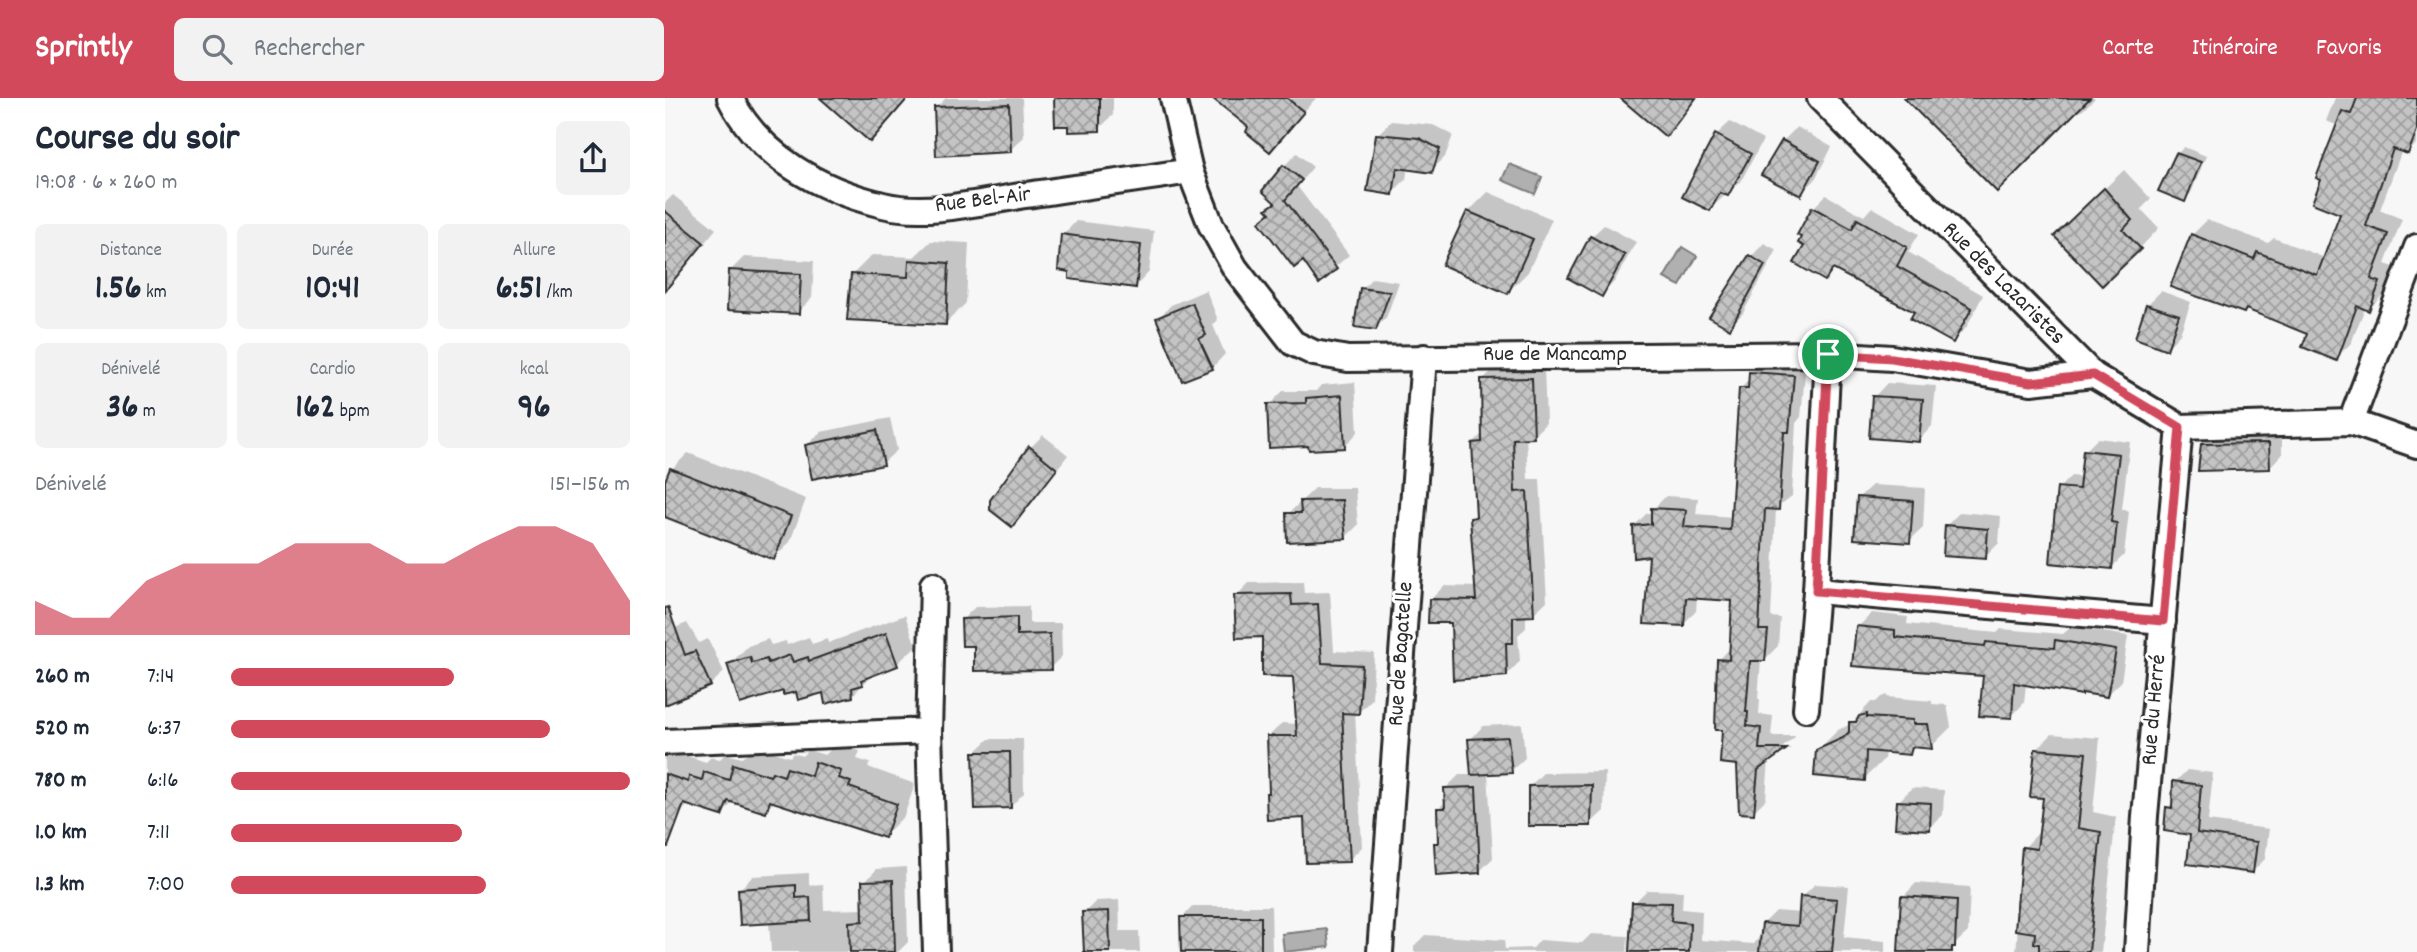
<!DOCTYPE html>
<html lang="fr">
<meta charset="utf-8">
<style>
body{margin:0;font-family:Dekko,sans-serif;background:#f2f2f3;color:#1f2937;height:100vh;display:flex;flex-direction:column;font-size:26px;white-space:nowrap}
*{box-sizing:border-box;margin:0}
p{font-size:23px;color:#747a83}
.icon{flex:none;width:38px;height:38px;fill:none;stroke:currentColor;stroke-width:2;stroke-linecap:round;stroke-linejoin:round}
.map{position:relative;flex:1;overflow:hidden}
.panel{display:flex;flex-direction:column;background:#fff;width:665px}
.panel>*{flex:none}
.pin{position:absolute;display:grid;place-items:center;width:60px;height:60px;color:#fff;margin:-30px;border:4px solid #fff;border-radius:50%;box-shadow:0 2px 7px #0007}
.round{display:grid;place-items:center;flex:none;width:74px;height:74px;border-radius:10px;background:#f2f2f3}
.headline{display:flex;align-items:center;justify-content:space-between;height:119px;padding:0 35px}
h1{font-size:38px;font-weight:700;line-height:52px}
.stats{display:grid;grid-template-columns:repeat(3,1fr);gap:10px;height:119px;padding:7px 35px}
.stats div{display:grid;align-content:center;border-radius:10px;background:#f2f2f3;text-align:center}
.stats b{font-size:35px;font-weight:700}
.stats small{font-size:19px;font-weight:400}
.stats p{font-size:19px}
.chart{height:196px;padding:14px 35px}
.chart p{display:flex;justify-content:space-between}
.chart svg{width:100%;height:126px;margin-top:7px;fill:#d1495b;opacity:.7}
ul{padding:0 35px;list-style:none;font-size:23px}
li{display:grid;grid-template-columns:112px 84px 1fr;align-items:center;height:52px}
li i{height:18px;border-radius:9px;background:#d1495b}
header{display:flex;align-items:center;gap:42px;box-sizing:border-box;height:98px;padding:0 35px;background:#d1495b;color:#fff}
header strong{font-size:33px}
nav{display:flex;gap:38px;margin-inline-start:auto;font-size:24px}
.search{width:490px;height:63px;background:#f2f2f3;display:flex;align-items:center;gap:18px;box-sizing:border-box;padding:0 24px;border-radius:10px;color:#747a83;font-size:26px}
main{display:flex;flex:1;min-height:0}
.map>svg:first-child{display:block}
</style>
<header>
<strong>Sprintly</strong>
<div class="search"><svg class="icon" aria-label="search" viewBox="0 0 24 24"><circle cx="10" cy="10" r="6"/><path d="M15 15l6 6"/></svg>Rechercher</div>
<nav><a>Carte</a><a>Itinéraire</a><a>Favoris</a></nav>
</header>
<main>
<section class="panel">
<div class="headline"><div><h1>Course du soir</h1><p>19:08 · 6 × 260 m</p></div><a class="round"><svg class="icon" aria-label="share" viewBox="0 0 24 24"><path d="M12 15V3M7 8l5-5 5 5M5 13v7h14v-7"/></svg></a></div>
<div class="stats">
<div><p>Distance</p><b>1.56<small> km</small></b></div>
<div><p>Durée</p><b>10:41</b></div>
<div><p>Allure</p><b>6:51<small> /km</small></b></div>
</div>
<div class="stats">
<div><p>Dénivelé</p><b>36<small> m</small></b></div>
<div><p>Cardio</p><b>162<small> bpm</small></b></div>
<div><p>kcal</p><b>96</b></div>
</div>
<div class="chart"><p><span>Dénivelé</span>151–156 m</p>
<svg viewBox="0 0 160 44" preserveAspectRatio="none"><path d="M0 44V32L10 38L20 38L30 25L40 19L50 19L60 19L70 12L80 12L90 12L100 19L110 19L120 12L130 6L140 6L150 12L160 32V44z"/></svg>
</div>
<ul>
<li><b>260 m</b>7:14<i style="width:56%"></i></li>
<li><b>520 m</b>6:37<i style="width:80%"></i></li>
<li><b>780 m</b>6:16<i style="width:100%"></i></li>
<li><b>1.0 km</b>7:11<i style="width:58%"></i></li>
<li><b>1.3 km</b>7:00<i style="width:64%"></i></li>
</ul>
</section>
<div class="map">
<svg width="1752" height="854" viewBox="0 0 1752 854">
<defs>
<pattern id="building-cross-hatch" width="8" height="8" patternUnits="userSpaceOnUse" patternTransform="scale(1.75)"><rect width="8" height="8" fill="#c4c4c4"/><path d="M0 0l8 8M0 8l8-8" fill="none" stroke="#9f9f9f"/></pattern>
</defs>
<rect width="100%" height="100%" fill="#f7f7f7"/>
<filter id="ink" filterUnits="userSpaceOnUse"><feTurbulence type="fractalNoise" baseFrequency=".0143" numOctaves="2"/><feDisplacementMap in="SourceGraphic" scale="14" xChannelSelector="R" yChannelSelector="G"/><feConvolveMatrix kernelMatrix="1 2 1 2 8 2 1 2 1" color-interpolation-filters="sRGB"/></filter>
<g filter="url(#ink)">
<g fill="#b0b0b0" stroke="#7b7b7b" stroke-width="2">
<path d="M844 66 877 79 870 96 837 82Z"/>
<path d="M1017 149 1032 158 1015 188 999 180Z"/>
<path d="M662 831 664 849 619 854 617 836Z"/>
</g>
<g fill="#0003">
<path d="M281 0H357L359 39 345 52 271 10Z"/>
<path d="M391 0H448V17L434 31Z"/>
<path d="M566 0H651L605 52Z"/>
<path d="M966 0H1032L1001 37Z"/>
<path d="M1241 0H1430L1418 12 1406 17Z"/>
<path d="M1670 0H1752V45L1743 54 1737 52 1715 112 1737 121 1720 166 1729 169 1719 196 1704 211 1700 210 1686 245 1671 260 1644 235 1527 137 1542 122 1603 145 1609 140 1660 160 1677 115 1674 28 1661 23Z"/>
<path d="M726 23 768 27 788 37 780 59 766 73 743 69 741 81 727 95 712 37Z"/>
<path d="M1065 24 1098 42 1076 83 1045 111 1051 37Z"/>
<path d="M1132 29 1167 49 1149 83 1135 96 1118 43Z"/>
<path d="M1519 49 1541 58 1526 95 1520 102 1512 56Z"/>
<path d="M632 55 648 69 632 88 684 157 654 183 604 111 611 103 619 68Z"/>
<path d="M1459 72 1486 101 1476 111 1494 130 1475 150 1411 118Z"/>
<path d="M823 94 887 121 863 174 843 194 803 114Z"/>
<path d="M8 97 51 131 18 170 0 179V105Z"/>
<path d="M1161 97 1199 118 1207 109 1254 136 1243 154 1318 197 1301 230 1288 243 1251 213 1171 170 1160 181 1141 148 1138 138 1148 110Z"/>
<path d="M411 123 489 133 484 174 471 188 398 137Z"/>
<path d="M939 127 971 144 949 184 936 197 926 139Z"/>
<path d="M266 143 304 145 301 205 281 225 187 177 207 157 249 159Z"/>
<path d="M1099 145 1112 152 1078 215 1065 229 1086 159Z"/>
<path d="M79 159 149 163 147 200 133 214 65 173Z"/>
<path d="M707 180 734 184 721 220 710 230 697 191Z"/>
<path d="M541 192 553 222 548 227 560 256 547 270 493 221 506 207Z"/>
<path d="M1496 193 1526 204 1515 236 1502 250 1482 207Z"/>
<path d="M1099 262 1141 265 1136 319 1131 325 1127 398 1111 410 1106 519 1115 520 1113 548 1100 561H1096L1093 601H1095L1094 616 1108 618 1106 638H1131L1104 661 1101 701 1088 714 1059 631 1054 562 1066 549 1069 501 1032 499 1031 513 1018 526 986 456 969 428 982 415H988V411L1001 398 1033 400 1031 416 1068 419 1076 290 1085 281 1086 274Z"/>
<path d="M879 268 881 325 868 338H861L863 381H875L882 503 868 516H861V530L853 537 855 563 842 577 765 502 779 488 812 489 807 420 813 414 808 345 818 335 817 282 831 269Z"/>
<path d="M690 284 693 334 680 348 604 307 618 293H651L656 287Z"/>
<path d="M1222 285 1271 288 1267 328 1254 342 1209 299Z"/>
<path d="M225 320 232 352 218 365 142 347 156 334Z"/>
<path d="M1617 332V356L1604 370 1537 346 1551 333Z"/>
<path d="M378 337 403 357 359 414 347 427 365 350Z"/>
<path d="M1433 340 1465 344 1457 411 1464 413 1459 457 1447 469 1394 390 1406 378 1417 379 1420 353Z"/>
<path d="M23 355 141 401 125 444 108 460 0 417V388L7 371Z"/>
<path d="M1207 387 1260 390 1258 430 1244 443 1193 400Z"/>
<path d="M650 390H690L693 427 680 440 623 416Z"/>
<path d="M1295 414 1336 418 1334 445 1320 459 1282 427Z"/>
<path d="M638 484 639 495 665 494 669 553 709 555 707 601 694 614H690L697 749 684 762 641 718 603 696 606 693 604 638 617 625 633 626 630 577 571 498 584 485Z"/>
<path d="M364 508V525H396L397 558 385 570 310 546 298 521 310 509Z"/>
<path d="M1207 515 1243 519 1242 526 1332 535 1336 531 1398 536 1406 529 1463 538 1456 584 1442 597 1361 586 1359 605 1346 619 1320 577 1193 529Z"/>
<path d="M240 517 251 548 232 566 206 576V578L188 597 119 591 64 567 83 548 103 541 106 547 121 543 122 547 144 539 147 546 162 541 163 545Z"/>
<path d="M22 525 34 545 43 541 59 574 45 587 0 605V534Z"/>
<path d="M1222 597V599L1267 603V606L1282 607 1286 629 1266 649 1252 647 1245 655 1220 653 1219 661 1199 681 1153 652 1173 632 1186 626 1206 604H1211L1216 599Z"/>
<path d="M857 626 860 660 846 673 823 675 828 760 815 773 771 746 775 741 773 711 781 703 780 691 794 677H808L805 642 818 628Z"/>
<path d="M1387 636 1435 640 1428 714 1451 719 1436 854H1351L1359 750 1374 734 1380 699 1372 651Z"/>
<path d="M324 641H358L359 695 345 709 310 654Z"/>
<path d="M172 646 195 653 192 661 205 665 203 669 250 686 239 718 219 738 110 703 100 713 69 703 57 716 24 706 13 717 0 712V660L7 653 41 664 46 659 54 662 60 656 77 660 90 648 125 659 128 655 137 658 143 652 160 657Z"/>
<path d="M1522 672 1548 675 1543 723 1604 731 1600 761 1587 774 1527 736 1503 710 1509 703 1510 684Z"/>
<path d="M940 674 939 713 925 726 864 689 878 675Z"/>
<path d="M1247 690 1279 692 1278 717 1264 730 1233 704Z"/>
<path d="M241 769 243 844 233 854H106L104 824 74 792 88 778 144 775V787L158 786 159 812 200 811 199 784 212 771Z"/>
<path d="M1251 785 1305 789 1303 834 1289 847 1238 799Z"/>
<path d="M1150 786 1184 788 1179 839 1220 843V854H965L969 805 982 792 1018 793 1017 811 1037 813 1036 842 1089 846 1098 834V826L1111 813 1136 815 1137 799Z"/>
<path d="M454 802 455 833H474L475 854H421L419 815 431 803Z"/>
<path d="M528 808H606L607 854H518L517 820Z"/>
<path d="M926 836 963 838 962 854H749V848L760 837 839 842 840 851 868 850 875 842 917 845Z"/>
</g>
<g fill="url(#building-cross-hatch)" stroke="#2b2b2b" stroke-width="2">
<path d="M155 0H243L205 44Z"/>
<path d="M389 0H435V33L403 34V28H390Z"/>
<path d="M547 0H622L639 14 605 54 581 34 583 29Z"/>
<path d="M955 0H1031L1001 39Z"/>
<path d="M1239 0H1425L1332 94Z"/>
<path d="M1692 0H1752V32L1743 56 1728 51 1701 128 1723 136 1706 181 1715 184 1704 213 1692 208 1672 263 1637 249 1642 236 1581 211 1579 215 1505 189 1526 136 1589 161 1592 154 1652 177 1675 116 1647 105 1656 82 1651 80 1677 13 1686 16Z"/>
<path d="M344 6 346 54 271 58 269 9Z"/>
<path d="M711 36 754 40 775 51 767 75 732 70 728 97 702 93Z"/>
<path d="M1050 36 1086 56 1063 98 1055 95 1045 113 1017 99Z"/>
<path d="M1117 42 1155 63 1136 98 1096 77Z"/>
<path d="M1511 55 1536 64 1520 104 1493 93Z"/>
<path d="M618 67 637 82 620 102 672 171 654 186 638 163 629 170 594 124 605 115 601 111 610 105 597 93Z"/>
<path d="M1439 90 1467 122 1458 132 1476 151 1437 188 1389 138Z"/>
<path d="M1147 109 1187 131 1192 121 1242 149 1232 168 1307 210 1288 245 1245 221 1249 214 1168 171 1160 183 1129 165 1139 148 1133 145 1136 139 1132 137Z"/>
<path d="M0 113 39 145 0 193Z"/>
<path d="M802 113 868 141 843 196 777 167Z"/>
<path d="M396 136 476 147 471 190 404 181V174L393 172Z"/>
<path d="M925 138 960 157 937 199 903 180Z"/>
<path d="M1084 157 1100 167 1065 231 1044 219Z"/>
<path d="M244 162 284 165 281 227 182 222 186 176 243 179Z"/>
<path d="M64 172 136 176 134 216 62 212Z"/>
<path d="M695 190 725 194 711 232 689 229Z"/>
<path d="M527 205 541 237 534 241 548 271 517 283 491 220Z"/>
<path d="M1481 206 1514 217 1502 252 1470 240Z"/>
<path d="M1084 274 1129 277 1124 334H1119L1114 412 1100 411 1094 532H1103L1100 563H1085L1081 614H1083L1082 628 1096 630 1094 651H1122L1093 672 1089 716 1074 715 1072 667 1055 665 1057 632H1050L1052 561 1064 562 1067 503 1021 500 1019 528 979 526 984 458 969 460 968 428 986 426V410L1021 412 1019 429 1065 432 1074 290H1083Z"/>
<path d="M867 280 869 340 848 341 850 394 862 393 869 518 848 519V545H841L842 578 788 582 786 525H763L764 501 811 502 805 420 811 419 807 345 817 344 816 281Z"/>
<path d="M677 297 680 350 644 352 643 348 604 350 602 306 641 305V300Z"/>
<path d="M1207 298 1258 301 1254 344 1204 340Z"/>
<path d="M212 332 219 367 147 381 140 347Z"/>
<path d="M1604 345 1605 371 1533 373 1536 346Z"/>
<path d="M364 348 392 371 347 429 325 412V402Z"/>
<path d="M1418 352 1454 356 1446 424 1452 425 1447 471 1385 465 1392 389 1414 391Z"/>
<path d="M5 370 126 418 109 462 0 419V383Z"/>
<path d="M1192 399 1248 403 1245 445 1189 441Z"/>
<path d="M677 402 681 441 622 444 621 415H636L635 403Z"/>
<path d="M1280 427 1323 431 1321 461 1278 458Z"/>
<path d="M626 496 627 507 653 506 657 565 697 567 694 616 677 615 685 764 641 765 639 720 602 722 601 695H604L602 638H632L628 579 597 578V539L571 540 569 497Z"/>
<path d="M3 509 20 557 30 553 46 588 0 607V510Z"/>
<path d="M352 519V537L385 536 386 572 309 573V548H297L296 521Z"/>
<path d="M1191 528 1230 532V539L1320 548 1321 544 1389 550 1390 542 1451 552 1442 599 1417 595V597L1349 585 1347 620 1314 618 1318 578 1187 568Z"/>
<path d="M221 535 233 568 196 582 198 587 187 590 188 599 160 606 158 595 133 602 131 594 118 597V593L75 606 62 566 85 559 87 565 102 561 103 565 125 557 128 564 143 559 144 563Z"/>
<path d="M1202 616V619L1248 622V626H1263L1267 651 1247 649 1245 657 1201 653 1200 683 1149 678 1151 652 1178 640 1184 634V624H1191L1194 618Z"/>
<path d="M843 639 847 675 806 677 803 641Z"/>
<path d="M1370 651 1421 655 1413 730 1436 734 1424 854H1374V846L1369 845 1370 835 1350 832 1357 749 1372 751 1378 700 1365 699Z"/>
<path d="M308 654H345L346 710 310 711Z"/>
<path d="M150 664 176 673 174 680 186 684 184 689 232 706 220 740 105 703 101 715 63 703 57 718 19 706 3 749 0 748V676L23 684 24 678 37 682 39 674 64 682 68 666 105 678 107 674 119 678 122 670 146 678Z"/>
<path d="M1508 683 1536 687 1532 735 1592 744 1588 775 1522 766 1525 737 1499 733 1501 709 1507 710Z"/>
<path d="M927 687 926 728H863V688Z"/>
<path d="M811 689 815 775 771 778 769 745H773L772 710H780L779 690Z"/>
<path d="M1232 703 1266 705 1265 732 1230 730Z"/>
<path d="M228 782 230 854H185L184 824 198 823 197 783Z"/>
<path d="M131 787V800L145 799 146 823 75 827 73 791Z"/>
<path d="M1135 798 1172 801 1167 854H1094L1097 825 1133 828Z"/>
<path d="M1236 798 1292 802 1290 849H1287V854H1233Z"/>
<path d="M967 804 1007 805 1006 823 1025 825 1024 854H964Z"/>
<path d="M444 813 445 854H419L417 814Z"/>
<path d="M515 819H596V854H516Z"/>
</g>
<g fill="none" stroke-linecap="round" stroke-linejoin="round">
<g stroke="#2b2b2b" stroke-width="30">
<g id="minor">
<path d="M65 0C95 59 155 92 218 107 262 118 316 104 361 97 415 89 470 82 525 73"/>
<path d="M508 0 525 73 546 127 570 170 628 245 649 255 683 261 1163 256 1227 260 1366 284 1428 277"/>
<path d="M1155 0 1428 277 1515 329 1686 324 1752 347"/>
<path d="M1686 324 1752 149"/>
<path d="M268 487 264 633 271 854"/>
<path d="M1151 493 1498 523"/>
<path d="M1141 611 1151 493 1163 256"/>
<path d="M0 644 264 633"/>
<path d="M715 854 759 259"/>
<path d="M1472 854 1480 718 1515 329"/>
</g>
</g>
<use href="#minor" stroke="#fff" stroke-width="24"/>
</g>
</g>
<g fill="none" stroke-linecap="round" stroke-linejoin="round" filter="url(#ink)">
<g stroke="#fff" stroke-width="14">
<path id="route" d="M1163 256 1227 260 1366 284 1428 277 1515 329 1498 523 1151 493Z"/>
</g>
<use href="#route" stroke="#d1495b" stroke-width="9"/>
</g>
<g text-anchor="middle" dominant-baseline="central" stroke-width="6" stroke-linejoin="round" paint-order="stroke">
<g font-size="23" fill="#2b2b2b" stroke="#fff">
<text transform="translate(318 103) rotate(-7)">Rue Bel-Air</text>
<text transform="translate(1338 186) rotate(45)">Rue des Lazaristes</text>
<text x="890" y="257">Rue de Mancamp</text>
<text transform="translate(737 556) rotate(-86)">Rue de Bagatelle</text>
<text transform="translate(1490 612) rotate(-85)">Rue du Herré</text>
</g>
</g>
</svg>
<div class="pin" style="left:1163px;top:256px;background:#1e9e55"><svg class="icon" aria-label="arrive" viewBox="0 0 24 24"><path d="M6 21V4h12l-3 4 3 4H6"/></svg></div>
</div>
</main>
